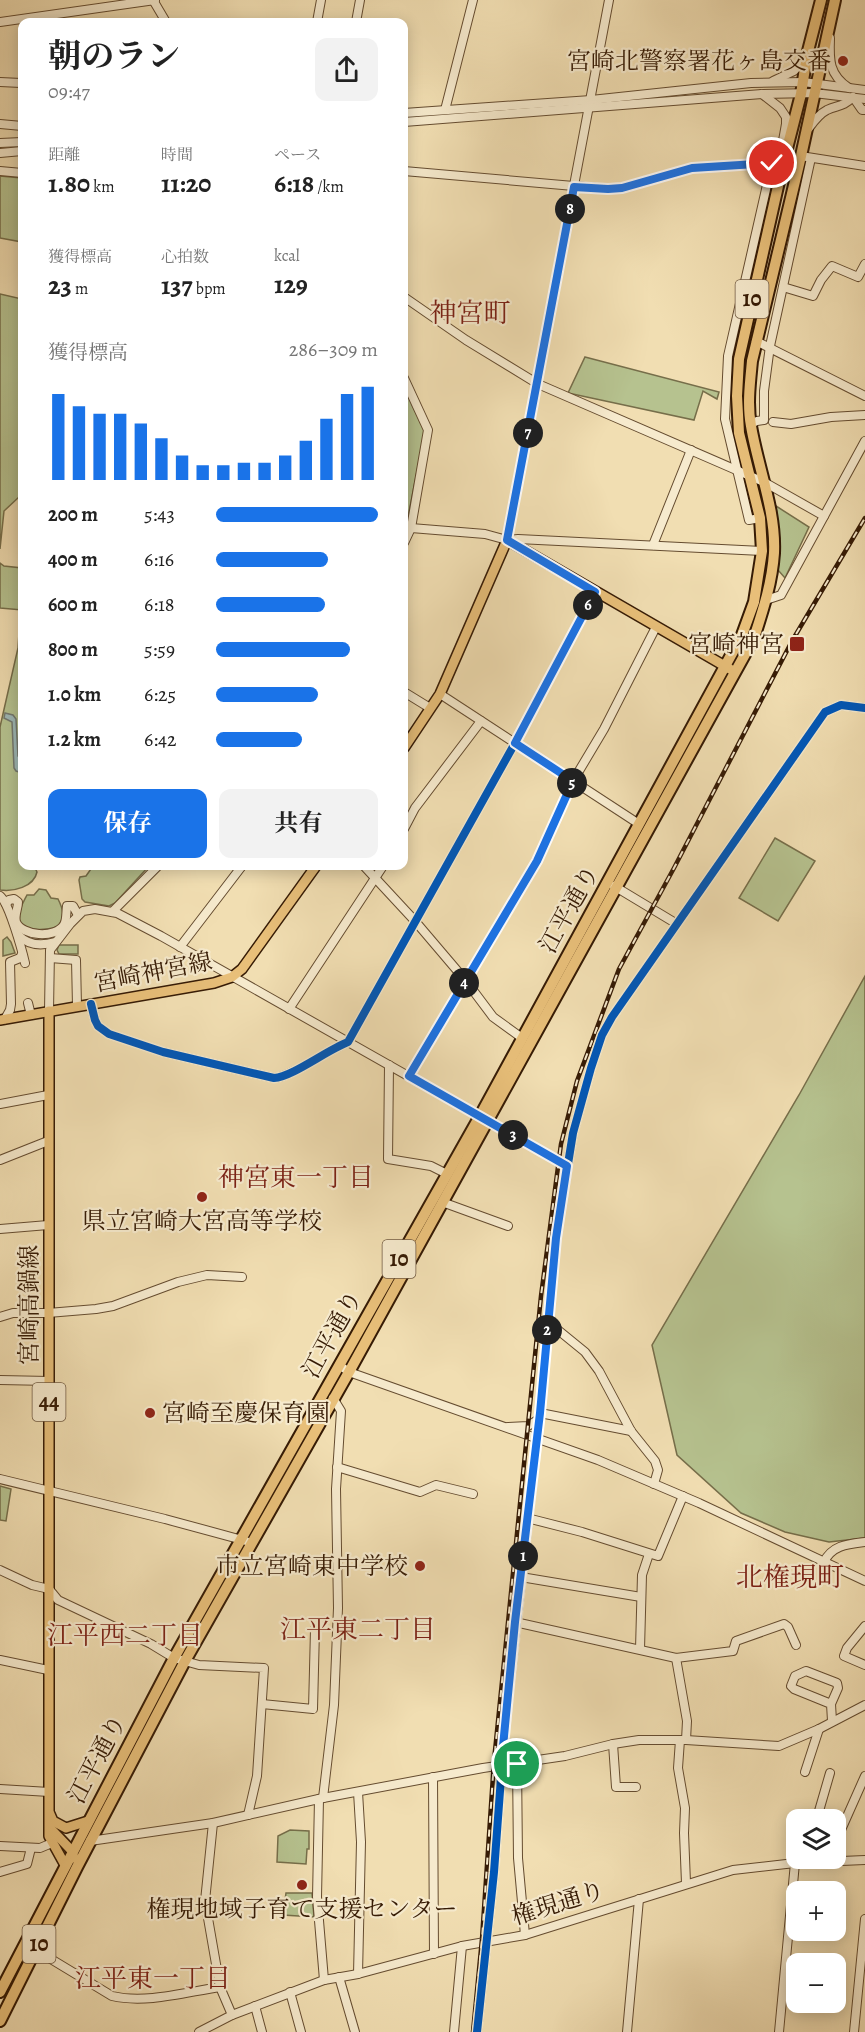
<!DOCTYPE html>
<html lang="ja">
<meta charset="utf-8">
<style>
body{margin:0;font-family:Alegreya,"Noto Serif JP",serif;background:#f2f2f2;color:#222;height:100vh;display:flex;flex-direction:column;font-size:22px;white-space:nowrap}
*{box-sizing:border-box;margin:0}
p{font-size:20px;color:#767676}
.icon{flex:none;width:33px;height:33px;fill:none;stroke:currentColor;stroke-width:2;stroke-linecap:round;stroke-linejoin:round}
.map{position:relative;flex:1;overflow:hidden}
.drawer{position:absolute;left:18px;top:18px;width:390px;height:852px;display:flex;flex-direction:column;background:#fff;border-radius:12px;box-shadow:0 3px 15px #0003}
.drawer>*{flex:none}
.buttons{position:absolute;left:786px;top:1809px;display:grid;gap:12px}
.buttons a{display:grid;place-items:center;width:60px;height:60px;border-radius:12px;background:#fff;box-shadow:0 3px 15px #0003;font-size:30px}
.pin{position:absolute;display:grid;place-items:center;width:51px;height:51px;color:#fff;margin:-26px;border:3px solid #fff;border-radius:50%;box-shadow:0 2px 6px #0007}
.km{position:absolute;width:30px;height:30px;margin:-15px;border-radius:50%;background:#222;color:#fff;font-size:16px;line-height:30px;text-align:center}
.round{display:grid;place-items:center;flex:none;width:63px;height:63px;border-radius:12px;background:#f2f2f2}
.summary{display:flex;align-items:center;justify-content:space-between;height:102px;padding:0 30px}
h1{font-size:33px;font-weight:700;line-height:45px}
.figures{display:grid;grid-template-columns:repeat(3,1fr);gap:9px;height:102px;padding:6px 30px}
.figures div{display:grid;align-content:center}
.figures b{font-size:26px;font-weight:700}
.figures small{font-size:16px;font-weight:400}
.figures p{font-size:16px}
.chart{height:168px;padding:12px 30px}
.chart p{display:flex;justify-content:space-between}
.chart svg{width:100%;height:108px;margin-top:6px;stroke:#1a73e8;stroke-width:6}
.primary-button{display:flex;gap:12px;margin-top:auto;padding:12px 30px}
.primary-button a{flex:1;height:69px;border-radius:12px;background:#1a73e8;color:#fff;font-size:24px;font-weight:700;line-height:69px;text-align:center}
.primary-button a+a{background:#f2f2f2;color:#222}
ul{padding:0 30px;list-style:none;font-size:20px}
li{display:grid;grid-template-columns:96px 72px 1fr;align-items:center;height:45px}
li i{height:15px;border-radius:8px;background:#1a73e8}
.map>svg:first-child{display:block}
</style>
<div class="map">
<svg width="865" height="2032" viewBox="0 0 865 2032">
<rect width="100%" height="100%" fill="#f1deb2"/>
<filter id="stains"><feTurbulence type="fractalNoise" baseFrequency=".00333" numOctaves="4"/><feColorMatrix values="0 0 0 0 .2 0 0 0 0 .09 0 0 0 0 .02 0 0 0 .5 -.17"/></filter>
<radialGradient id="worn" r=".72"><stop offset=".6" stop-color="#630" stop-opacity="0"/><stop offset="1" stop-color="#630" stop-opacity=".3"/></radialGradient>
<g fill="#b6c28f" stroke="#766e4a" stroke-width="1.5">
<path d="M0 176 22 178V242L0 238Z"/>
<path d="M0 294 22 299V472L19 497 4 511 0 549Z"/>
<path d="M585 357 719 392 717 399 703 391 694 420 568 393Z"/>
<path d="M404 386 425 431 405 532H404Z"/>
<path d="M776 506 809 527 785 578 778 570 780 550Z"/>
<path d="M0 563 4 566 22 568V610L0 608Z"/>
<path d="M22 628V866H34L37 872C34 887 13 892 0 890V727L18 648 19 633Z"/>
<path d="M775 838 815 861 778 921 739 898Z"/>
<path d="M93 866H149L115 903 109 906 85 902 82 899 79 880 80 877 86 876Z"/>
<path d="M39 889 46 890 51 898 58 899C63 909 66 917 57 927 47 930 21 933 19 918 18 910 24 901 27 895H34Z"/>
<path d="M7 937 11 942 15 953 3 956V940Z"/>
<path d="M59 945H78V954H59L57 950Z"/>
<path d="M865 976V1538L829 1542 785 1532 741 1513 677 1455 652 1345 799 1095Z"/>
<path d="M0 1486 11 1489 6 1521 0 1520Z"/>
<path d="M290 1830 309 1831V1849H307L306 1864 277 1862 278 1836Z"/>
<path d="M286 1893H312L314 1917 283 1915Z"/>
</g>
<path fill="#9fb9b7" stroke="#757a70" stroke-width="1.5" d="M5 713 13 715 16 719 18 756 22 761V773L16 771 14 768 12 722 4 718Z"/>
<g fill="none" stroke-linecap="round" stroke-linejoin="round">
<g stroke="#654c30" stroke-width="10">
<g id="minor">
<path d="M153 0 166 22"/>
<path d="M0 22 155 0"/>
<path d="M317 22 321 0"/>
<path d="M356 22 360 0"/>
<path d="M830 38C829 60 829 75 849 88"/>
<path d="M773 81 794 71 806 57"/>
<path d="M0 82 21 83"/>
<path d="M445 110 473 0"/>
<path d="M404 113 591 100 751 83 803 82 865 90"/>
<path d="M404 122 762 94 814 93 865 99"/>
<path d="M0 124 22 126"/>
<path d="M809 128C814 121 819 114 827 110 838 105 843 107 853 97L862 110H865"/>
<path d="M0 143 22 142"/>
<path d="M0 153 22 151"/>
<path d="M807 157 865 166"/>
<path d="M0 171 22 173"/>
<path d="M404 171 608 189 622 188 692 168 772 163 783 164 781 152 786 124V117L780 108 762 94"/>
<path d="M783 287 813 296 821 280 832 266 858 277 865 264"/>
<path d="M404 297 466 340 538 384 764 482 824 516"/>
<path d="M756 341 865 396"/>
<path d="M404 378 428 430 411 528 404 543"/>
<path d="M773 422 791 424 831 417 865 415"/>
<path d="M751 424 757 421 764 420V391L770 346 811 158"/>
<path d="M760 518 749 520 725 419 728 356 772 163"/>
<path d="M411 528 485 534 507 540 518 539 762 551"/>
<path d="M507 540 609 0"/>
<path d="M653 545 691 450"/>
<path d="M766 600 781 595 865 441"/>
<path d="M404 692 430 708"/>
<path d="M440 694 639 824"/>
<path d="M404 829 415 808 481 721"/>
<path d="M364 866 415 921 466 981 493 1017 522 1038"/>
<path d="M614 886 677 924"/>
<path d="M0 896C9 903 22 950 25 963"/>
<path d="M6 904 9 900 14 899 18 902C18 909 14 915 16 922 22 936 55 939 64 925 67 920 66 912 67 906H73L78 915"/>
<path d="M112 912 158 866"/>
<path d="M18 935C29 946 42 946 55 942"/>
<path d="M180 947 242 866"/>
<path d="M50 958 76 960 77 1006"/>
<path d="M28 1003 31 1015"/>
<path d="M91 1004 95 1020 98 1026 109 1034 163 1052 274 1078C292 1077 327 1050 348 1042L515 743 595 592"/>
<path d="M289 1009 383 866"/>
<path d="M49 1011 50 950 70 924 83 911 95 909 117 913 161 936 567 1166"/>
<path d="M5 1019 10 1010 11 1004 10 962 20 958 22 954"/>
<path d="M389 1065 388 1159 431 1166 447 1174"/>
<path d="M409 1076 537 861 573 781 604 729 656 627"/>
<path d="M0 1104 48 1095"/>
<path d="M0 1160 48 1141"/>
<path d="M442 1202 508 1226"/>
<path d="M0 1229 48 1225"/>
<path d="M0 1317 13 1313H48L96 1309 113 1306 178 1282 207 1275 242 1277"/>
<path d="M547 1321 585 1352 599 1371 631 1431 655 1461 658 1470 654 1484"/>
<path d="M339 1365 349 1372 598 1460 699 1503 865 1581"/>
<path d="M0 1380 49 1381"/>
<path d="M540 1413 631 1431"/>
<path d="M508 1427 528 1426 539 1419"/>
<path d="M337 1467 420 1492 436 1485 473 1494"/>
<path d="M0 1479 165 1519 246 1541"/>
<path d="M527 1518 582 1532 658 1556 683 1496"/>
<path d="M824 1562C832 1545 848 1544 865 1542"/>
<path d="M0 1570 32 1585 49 1589 58 1600 151 1644 174 1658 199 1665 264 1668 257 1776 248 1815"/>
<path d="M521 1577 641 1597"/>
<path d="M515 1622 676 1658 733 1651 736 1641 784 1624 788 1627 796 1645"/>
<path d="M865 1626 847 1648 844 1656 865 1665"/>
<path d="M640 1649 642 1575 649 1554"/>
<path d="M676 1658 687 1721 686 1740"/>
<path d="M0 1660 48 1670"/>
<path d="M262 1704 313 1709 315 1629"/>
<path d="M831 1704 794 1689 791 1686 795 1676 806 1671 837 1683 838 1688 831 1704 832 1721"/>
<path d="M680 1740 678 1768 685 1808 684 1833 686 1883"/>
<path d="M613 1744 616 1787H636"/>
<path d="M517 1764 518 1858 525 1935"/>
<path d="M805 1772 819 1729"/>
<path d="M433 1777 434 1954"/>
<path d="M0 1789 49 1792"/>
<path d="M358 1792 361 1842 358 1974"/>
<path d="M323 1798 334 1705 338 1608 336 1489 341 1411 333 1398"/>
<path d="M319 1799 317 1897 324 1980"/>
<path d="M823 1820 819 1811 830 1773"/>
<path d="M213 1823 205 1901 220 1987 232 2015"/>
<path d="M90 1841 213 1823 323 1798 483 1768 565 1756 613 1744 639 1740H686L779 1746 819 1729 865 1705"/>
<path d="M0 1846 40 1848 52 1843"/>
<path d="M837 1862 841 1830 865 1776"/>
<path d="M0 1872 27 1864 31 1848"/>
<path d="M36 1950 112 1996C146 2004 186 1992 220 1987"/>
<path d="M339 1977 355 2032"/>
<path d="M290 1992 301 2032"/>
<path d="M255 2006 262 2032"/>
<path d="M199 2032 232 2015 324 1980 358 1974 462 1946 525 1935 733 1870 795 1863 865 1860"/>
<path d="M454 2032 462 1946"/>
<path d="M477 2032 494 1872 504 1737 540 1413 556 1238 573 1133 591 1068 602 1035 612 1017 825 712 841 705 865 708"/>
<path d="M627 2032 639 1899"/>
<path d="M779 2032 795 1863"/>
<path d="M854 2032 865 1919"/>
</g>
</g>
<g stroke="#361b05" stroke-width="12">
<g id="major">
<path d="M404 748 440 694 507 540 730 669"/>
<path d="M49 1011V1836L65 1865"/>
<path d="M0 1020 214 983 232 977 242 969 316 866"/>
<path d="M50 1814 53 1821 66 1828 88 1821"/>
<path d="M50 1828 72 1851 74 1858"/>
</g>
</g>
<g stroke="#361b05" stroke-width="14">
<g id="highway">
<path d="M0 1992 174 1658 480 1116 742 635 754 602 762 551 760 518 739 433 737 396 739 359 783 164 801 94 807 55 821 0"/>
<path d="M0 2021 77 1867 185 1661 349 1372 754 638C763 610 772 583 774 553 776 510 758 468 751 426 747 405 750 382 752 361L801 156 835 0"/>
</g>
</g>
<use href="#minor" stroke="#f6eacd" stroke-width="8"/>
<use href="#major" stroke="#e8bf79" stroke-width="9"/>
<use href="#highway" stroke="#e8bf79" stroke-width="10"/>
<g stroke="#361b05" stroke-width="4.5">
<path id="rail" d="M473 2032 482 1939 494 1761 541 1296 561 1144 577 1081 619 969 674 868 792 641 865 518"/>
</g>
<use href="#rail" stroke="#f6eacd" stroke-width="2" stroke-dasharray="7" stroke-linecap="butt"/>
<g stroke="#f6eacd" stroke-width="11">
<g id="cycleway">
<path d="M91 1004 95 1020 98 1026 109 1034 163 1052 274 1078C292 1077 327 1050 348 1042L515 743 595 592"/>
<path d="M477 2032 494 1872 504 1737 540 1413 556 1238 573 1133 591 1068 602 1035 612 1017 825 712 841 705 865 708"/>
</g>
</g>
<use href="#cycleway" stroke="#0057b8" stroke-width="8"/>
</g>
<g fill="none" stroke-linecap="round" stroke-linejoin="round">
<g stroke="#fff" stroke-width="12">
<path id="route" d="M517 1764 501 1767 515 1622 540 1413 556 1238 567 1166 409 1076 537 861 573 781 515 743 595 592 507 540 574 187 608 189 622 188 692 168 772 163"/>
</g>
<use href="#route" stroke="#1a73e8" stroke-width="8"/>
</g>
<g fill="#8f2418" stroke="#f6eacd" stroke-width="2">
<circle cx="843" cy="61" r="6"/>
<rect x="789" y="636" width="16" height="16" rx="3"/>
<circle cx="202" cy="1197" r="6"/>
<circle cx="150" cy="1413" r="6"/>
<circle cx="420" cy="1566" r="6"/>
<circle cx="302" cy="1885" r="6"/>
</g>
<g text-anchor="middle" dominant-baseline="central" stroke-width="4.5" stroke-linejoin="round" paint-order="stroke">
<g fill="#f6eacd" stroke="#705941" stroke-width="1.5">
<rect x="735.5" y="280" width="33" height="38" rx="4.5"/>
<rect x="382.5" y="1240" width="33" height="38" rx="4.5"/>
<rect x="32.5" y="1383" width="33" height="38" rx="4.5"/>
<rect x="22.5" y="1925" width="33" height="38" rx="4.5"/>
</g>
<g font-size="22" font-weight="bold" fill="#361b05">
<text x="752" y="299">10</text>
<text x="399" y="1259">10</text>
<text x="49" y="1402">44</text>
<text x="39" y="1944">10</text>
</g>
<g font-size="24" fill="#361b05" stroke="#f6eacd" text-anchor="end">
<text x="831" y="61">宮崎北警察署花ヶ島交番</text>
<text x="784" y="644">宮崎神宮</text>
<text x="202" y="1221" text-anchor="middle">県立宮崎大宮高等学校</text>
<text x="162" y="1413" text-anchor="start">宮崎至慶保育園</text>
<text x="408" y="1566">市立宮崎東中学校</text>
<text x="302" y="1909" text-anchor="middle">権現地域子育て支援センター</text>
</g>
<g font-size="24" fill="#361b05" stroke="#f6eacd">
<text transform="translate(569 909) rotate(-61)">江平通り</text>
<text transform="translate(153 972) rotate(-11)">宮崎神宮線</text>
<text transform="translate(29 1305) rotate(-90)">宮崎高鍋線</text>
<text transform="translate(332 1334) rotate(-61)">江平通り</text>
<text transform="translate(97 1759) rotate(-62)">江平通り</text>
<text transform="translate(558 1903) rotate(-17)">権現通り</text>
</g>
<g font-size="26" fill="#7a1f14" stroke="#f6eacd">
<text x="296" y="1177">神宮東一丁目</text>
<text x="358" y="1629">江平東二丁目</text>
<text x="125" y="1635">江平西二丁目</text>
<text x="153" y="1978">江平東一丁目</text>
</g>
<g font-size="27" fill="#7a1f14" stroke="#f6eacd">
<text x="470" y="313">神宮町</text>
<text x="790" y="1577">北権現町</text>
</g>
</g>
<rect width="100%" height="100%" filter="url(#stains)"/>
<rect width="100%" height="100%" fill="url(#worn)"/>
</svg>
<div class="buttons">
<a><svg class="icon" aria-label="layers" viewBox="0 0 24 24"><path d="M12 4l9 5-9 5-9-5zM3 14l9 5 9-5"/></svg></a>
<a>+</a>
<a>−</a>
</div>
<div class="pin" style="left:517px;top:1764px;background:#1e9e55"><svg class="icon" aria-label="arrive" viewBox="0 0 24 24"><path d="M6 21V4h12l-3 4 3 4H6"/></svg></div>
<div class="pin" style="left:772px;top:163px;background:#d93025"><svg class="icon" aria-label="check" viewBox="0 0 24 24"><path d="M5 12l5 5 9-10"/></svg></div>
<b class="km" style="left:523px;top:1556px">1</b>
<b class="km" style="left:547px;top:1330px">2</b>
<b class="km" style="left:513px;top:1135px">3</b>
<b class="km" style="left:464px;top:983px">4</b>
<b class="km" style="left:572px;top:783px">5</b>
<b class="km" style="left:588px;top:605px">6</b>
<b class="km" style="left:528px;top:433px">7</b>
<b class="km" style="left:570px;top:209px">8</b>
<section class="drawer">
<div class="summary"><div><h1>朝のラン</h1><p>09:47</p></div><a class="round"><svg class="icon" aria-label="share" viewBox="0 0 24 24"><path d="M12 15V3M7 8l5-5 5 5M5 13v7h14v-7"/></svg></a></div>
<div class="figures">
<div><p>距離</p><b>1.80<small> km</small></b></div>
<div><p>時間</p><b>11:20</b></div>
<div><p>ペース</p><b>6:18<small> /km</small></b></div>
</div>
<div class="figures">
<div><p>獲得標高</p><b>23<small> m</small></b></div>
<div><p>心拍数</p><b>137<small> bpm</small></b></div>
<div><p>kcal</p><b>129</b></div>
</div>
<div class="chart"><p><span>獲得標高</span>286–309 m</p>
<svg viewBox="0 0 160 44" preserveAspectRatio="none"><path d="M5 44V9M15 44V14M25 44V17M35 44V17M45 44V21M55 44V27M65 44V34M75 44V38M85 44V38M95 44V37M105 44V37M115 44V34M125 44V28M135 44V19M145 44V9M155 44V6"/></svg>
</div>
<ul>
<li><b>200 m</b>5:43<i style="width:100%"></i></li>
<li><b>400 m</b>6:16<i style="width:69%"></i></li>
<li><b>600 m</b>6:18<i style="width:67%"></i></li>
<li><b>800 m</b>5:59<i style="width:83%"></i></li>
<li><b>1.0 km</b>6:25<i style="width:63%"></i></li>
<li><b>1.2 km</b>6:42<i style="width:53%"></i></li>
</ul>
<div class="primary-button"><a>保存</a><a>共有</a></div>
</section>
</div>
